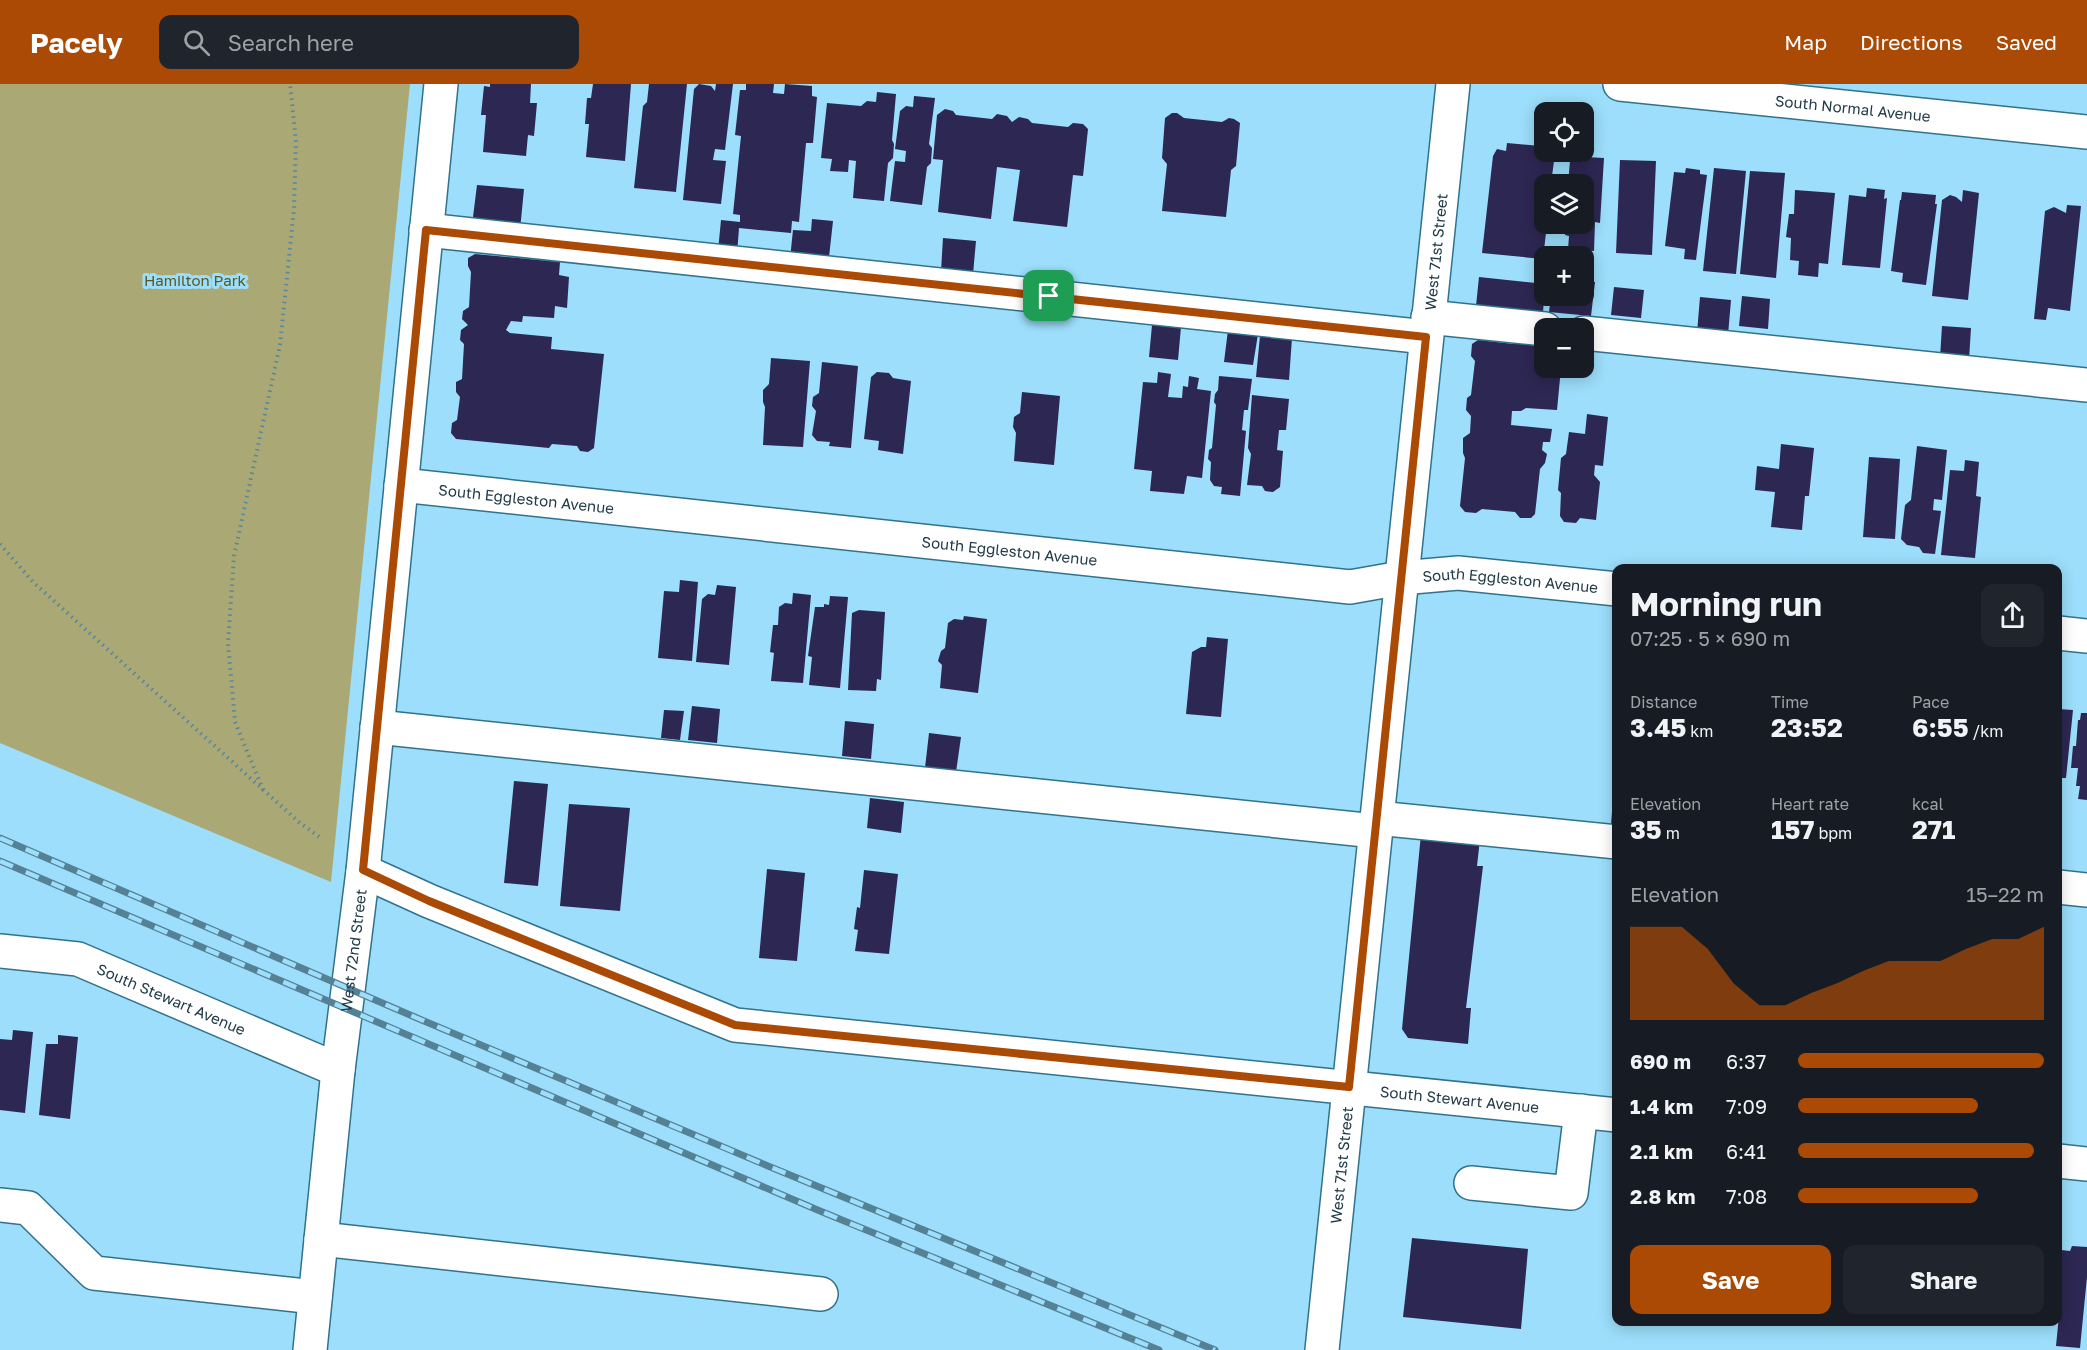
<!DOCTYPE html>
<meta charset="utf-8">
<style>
body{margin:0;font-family:"Golos Text",sans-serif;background:#20242c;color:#f1f3f6;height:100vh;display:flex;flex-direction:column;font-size:22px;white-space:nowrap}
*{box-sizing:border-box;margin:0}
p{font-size:20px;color:#9ea1a6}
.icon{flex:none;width:33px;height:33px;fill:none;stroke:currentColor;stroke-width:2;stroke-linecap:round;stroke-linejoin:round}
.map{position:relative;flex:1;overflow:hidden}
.details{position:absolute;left:1612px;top:480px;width:450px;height:762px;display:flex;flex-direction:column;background:#171b24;border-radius:12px;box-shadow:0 3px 15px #0003}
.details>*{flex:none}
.controls{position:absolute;left:1534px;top:18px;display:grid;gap:12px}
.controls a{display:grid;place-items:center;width:60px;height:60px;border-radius:12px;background:#171b24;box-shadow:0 3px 15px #0003;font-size:30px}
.pin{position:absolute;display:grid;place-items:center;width:51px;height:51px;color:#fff;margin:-26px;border-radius:12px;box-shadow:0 3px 9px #0006}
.round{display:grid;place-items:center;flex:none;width:63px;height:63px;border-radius:12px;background:#20242c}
.headline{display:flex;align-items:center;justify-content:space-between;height:102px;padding:0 18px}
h1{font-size:33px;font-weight:700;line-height:45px}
.figures{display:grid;grid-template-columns:repeat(3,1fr);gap:9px;height:102px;padding:6px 18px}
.figures div{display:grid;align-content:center}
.figures b{font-size:26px;font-weight:700}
.figures small{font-size:16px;font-weight:400}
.figures p{font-size:16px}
.chart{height:168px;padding:12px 18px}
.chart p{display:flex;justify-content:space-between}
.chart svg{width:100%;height:108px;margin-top:6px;fill:#ab4a05;opacity:.7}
.cta{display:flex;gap:12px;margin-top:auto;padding:12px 18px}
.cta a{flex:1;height:69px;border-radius:12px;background:#ab4a05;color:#fff;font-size:24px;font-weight:700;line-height:69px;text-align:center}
.cta a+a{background:#20242c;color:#f1f3f6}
ul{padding:0 18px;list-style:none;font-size:20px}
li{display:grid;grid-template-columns:96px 72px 1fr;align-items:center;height:45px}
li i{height:15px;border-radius:8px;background:#ab4a05}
header{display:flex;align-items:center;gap:36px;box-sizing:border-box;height:84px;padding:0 30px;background:#ab4a05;color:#fff}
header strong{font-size:28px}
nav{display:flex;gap:33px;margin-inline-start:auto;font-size:21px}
.search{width:420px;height:54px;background:#20242c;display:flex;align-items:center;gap:15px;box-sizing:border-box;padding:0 21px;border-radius:12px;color:#9ea1a6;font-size:22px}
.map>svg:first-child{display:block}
</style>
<header>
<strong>Pacely</strong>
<div class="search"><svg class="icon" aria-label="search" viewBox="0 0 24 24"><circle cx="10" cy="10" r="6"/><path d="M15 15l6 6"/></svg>Search here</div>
<nav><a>Map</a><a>Directions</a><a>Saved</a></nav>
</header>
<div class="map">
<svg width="2087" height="1266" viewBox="0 0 2087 1266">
<rect width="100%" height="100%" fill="#9cdefb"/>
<path fill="#aaa975" d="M0 0H410L331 798 0 659Z"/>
<g fill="#2d2753">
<path d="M490 0H531L530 19H537L534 52 528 51 526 72 483 68 486 31H481L484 2 490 3Z"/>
<path d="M593 0H631L625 77 586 73 589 40H585L587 14H591Z"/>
<path d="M649 0H687L676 108 634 104 643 22 647 18Z"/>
<path d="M699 0 711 2 715 7 716 0H733L725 66 715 65 713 76 726 77 721 120 683 116 694 5Z"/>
<path d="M746 0H774L773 9 784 10 785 0 812 2V12L817 13 813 59H806L799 138 792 137 791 149 739 144 737 170 718 167 721 136 740 138V131L733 130 741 52 735 51 740 6H746Z"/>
<path d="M877 8 896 10 892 56 894 60 893 74 888 79 884 117 853 114 856 77 849 76 848 88 830 87 832 75 821 74 827 19 861 22 867 17 876 18Z"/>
<path d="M914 12 935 14 929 60 932 64 931 79 927 83 922 121 890 117 895 77 905 78 906 67 895 65 900 27 906 22 913 23Z"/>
<path d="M945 25 953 27 956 31 992 35 997 30 1007 32 1012 38 1019 33 1028 35 1032 39 1068 43 1073 39 1083 40 1088 45 1083 92 1073 91 1067 143 1013 137 1020 86 997 83 991 135 938 128 943 76 933 75 937 31Z"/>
<path d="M1172 29H1177L1184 34 1222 38 1229 34 1234 35 1240 39 1236 82 1231 86 1226 133 1162 127 1167 80 1162 74 1165 34Z"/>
<path d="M1507 59 1540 62V70H1550L1554 77 1551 100H1545V140H1547L1543 175 1482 169 1493 72 1497 65 1506 67Z"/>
<path d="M1585 73 1604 74 1600 139 1595 138 1594 167 1568 165 1569 152 1565 151V140H1584V100H1568L1570 77 1584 78Z"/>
<path d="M1620 76 1656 77 1652 171 1616 169Z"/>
<path d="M1686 84 1700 86V90L1707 91 1696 176 1684 175 1685 165 1665 162 1674 88 1685 89Z"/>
<path d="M1714 84 1746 87 1736 190 1703 187Z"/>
<path d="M1750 87 1785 89 1776 194 1740 190Z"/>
<path d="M477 101 524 105 520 146 472 141Z"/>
<path d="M1867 104 1885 106 1884 115 1887 114 1880 184 1842 181 1849 111 1866 113Z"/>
<path d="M1795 106 1835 109 1828 180 1819 179 1818 193 1798 191 1799 177 1790 176 1791 154 1786 153 1789 130H1794Z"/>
<path d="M1963 106 1979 109 1968 216 1932 212 1942 116 1950 111 1956 113 1962 118Z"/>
<path d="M1902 108 1936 111 1935 120H1937L1926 201 1902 198 1903 189 1891 187 1900 116H1901Z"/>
<path d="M2067 121 2081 122 2070 227 2048 224 2046 236 2034 235 2045 127 2054 123 2066 129Z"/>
<path d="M812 135 833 137 829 173 790 175 793 146 811 147Z"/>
<path d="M943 154 976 157 973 190 941 187Z"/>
<path d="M475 170 560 178 559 191 569 193 567 224 555 222 554 234 523 232 522 238 511 237 506 246 510 249 552 253 551 265 604 270 594 364 588 368 580 367 577 362 552 360 549 364 456 355 451 349 452 339 457 336 460 313 456 308V298L462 295 464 260 460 256 461 246 468 241 462 235 463 227 469 223 471 188 468 182V174Z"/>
<path d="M1479 193 1545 200 1543 229 1476 222Z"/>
<path d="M1584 197 1595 198 1591 232 1549 228 1551 212H1584Z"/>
<path d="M1614 203 1644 206 1641 234 1611 231Z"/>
<path d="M1742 212 1770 215 1768 245 1739 242Z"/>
<path d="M1700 213 1731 216 1728 251 1697 249Z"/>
<path d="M1152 241 1181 243 1178 276 1149 273Z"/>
<path d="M1942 242 1971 244 1969 276 1940 274Z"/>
<path d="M1228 246 1258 250 1253 281 1224 278Z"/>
<path d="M1260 252 1292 254 1289 296 1256 293Z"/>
<path d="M1518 255 1530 257 1534 262 1545 263V284H1561L1557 326 1526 324 1521 327H1512L1511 341 1552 345 1550 358H1543L1542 366 1547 370 1545 379 1540 385 1535 430 1531 434H1520L1515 428 1482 425 1476 429 1465 428 1460 422 1465 374 1463 369V354L1470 349 1471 332 1466 326 1467 314 1471 311 1475 277 1471 272 1472 260 1478 256 1514 260Z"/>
<path d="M771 274 810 277 803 363 763 361 765 323 763 318V306L769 300Z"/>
<path d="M822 278 858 282 851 364 829 362 830 358 817 357 812 351 816 327 812 322 813 313 819 309Z"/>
<path d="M877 288 889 289 893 294 911 297 903 370 878 366 879 357 864 355 871 293Z"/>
<path d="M1158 288 1171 290 1168 313 1182 314 1183 302 1188 303 1189 292 1199 294 1197 305 1211 307 1202 394 1187 392 1184 410 1150 407 1152 387 1134 385 1143 298 1157 299Z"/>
<path d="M1219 292 1252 295 1248 326H1244L1242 346 1246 347 1240 412 1221 410 1222 403 1214 402 1210 396 1211 378 1208 375 1209 366 1212 364 1216 321 1214 318 1215 310 1218 306Z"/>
<path d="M1022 308 1060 312 1054 381 1014 377 1016 349 1013 343 1014 333 1020 329Z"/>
<path d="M1252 311 1289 315 1286 346H1279L1277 366 1283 367 1280 403 1273 408 1265 407 1262 402 1247 401 1251 370 1248 364Z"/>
<path d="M1587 330 1608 333 1603 382 1595 381 1594 391 1600 398 1596 436 1580 434 1576 439 1564 438 1560 432 1561 409 1558 406 1561 374 1566 370 1569 348 1585 350Z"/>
<path d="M1781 360 1814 364 1809 412H1805L1802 446 1771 443 1775 408 1755 406 1757 382 1779 385Z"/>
<path d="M1917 362 1947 366 1942 416 1934 415 1933 426 1941 427 1935 470 1923 469 1919 463 1907 461 1901 455 1905 421 1911 416Z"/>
<path d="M1869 373 1900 375 1895 455 1863 453Z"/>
<path d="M1965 376 1979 378 1976 412 1981 413 1975 474 1941 471 1950 386 1964 387Z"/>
<path d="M680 496 698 498 692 577 658 574 664 507 679 508Z"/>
<path d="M717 501 736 503 729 581 696 578 702 515 708 510 715 511Z"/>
<path d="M793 509 811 511 803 599 771 597 774 569 770 568 773 541H778L779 523 785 519 792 520Z"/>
<path d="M830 512 848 513 840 604 809 601 812 573 808 572 815 523H824V520L829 521Z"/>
<path d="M859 526 885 528 881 596 877 595 876 607 848 606 852 529Z"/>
<path d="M964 532 987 535 978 609 940 604 942 581 938 577 941 567 945 564 948 539 954 535 963 536Z"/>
<path d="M1207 553 1228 555 1221 633 1186 630 1192 568 1201 563H1206Z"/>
<path d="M692 622 720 625 717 659 688 656Z"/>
<path d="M2058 625 2073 626 2066 694H2058Z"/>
<path d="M664 626 684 627 680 656 661 654Z"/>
<path d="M2081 629H2087V716L2078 715 2080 702H2076L2078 684H2071L2073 662H2076L2078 636H2080Z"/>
<path d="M845 637 874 640 871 675 842 672Z"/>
<path d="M929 649 961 653 956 688 925 684Z"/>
<path d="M1615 668H1617V691H1613Z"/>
<path d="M514 697 548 700 538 802 504 799Z"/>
<path d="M1613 712H1617V743L1611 742Z"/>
<path d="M870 714 904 718 901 749 867 744Z"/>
<path d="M569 720 630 724 620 827 560 822Z"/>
<path d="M1421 750 1480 755 1477 782H1483L1466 924H1471L1468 960 1408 954 1402 945Z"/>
<path d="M767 785 805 789 797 877 759 874Z"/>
<path d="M864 786 898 790 889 870 855 867 858 846 854 845 857 823 860 824Z"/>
<path d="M13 946 33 948 25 1029 0 1026V955L12 956Z"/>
<path d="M58 951 78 953 70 1035 39 1031 46 960H58Z"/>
<path d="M1412 1154 1528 1165 1521 1245 1403 1233Z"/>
<path d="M2072 1162 2087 1163V1193L2080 1264 2056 1262 2060 1221H2058V1170L2061 1166 2070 1167Z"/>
</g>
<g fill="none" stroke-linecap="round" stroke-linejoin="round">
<g stroke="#31728c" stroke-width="36">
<g id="minor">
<path id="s1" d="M1620 0 2087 48"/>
<path d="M426 146 1426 253"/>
<path d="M1428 233 1545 245"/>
<path d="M1584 249 2087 301"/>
<path id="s2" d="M401 401 1350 503 1401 494 1458 489 1617 505"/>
<path d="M2058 549 2087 552"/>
<path d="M377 643 1375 747"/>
<path d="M1377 734 1617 758"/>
<path id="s3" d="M363 787 429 817 735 941 1617 1031"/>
<path d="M2058 803 2087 806"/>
<path id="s4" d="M0 867 78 875 338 986"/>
<path d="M2058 1077 2087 1080"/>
<path d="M1471 1099 1571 1109 1581 1027"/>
<path d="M0 1121 28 1124 94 1189 315 1213"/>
<path d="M321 1155 821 1210"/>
<path id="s5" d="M310 1266 338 986 363 787 441 0"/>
</g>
</g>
<g stroke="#31728c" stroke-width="36">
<g id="major">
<path id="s6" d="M1322 1266 1453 0"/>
</g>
</g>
<g stroke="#598699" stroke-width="4" stroke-dasharray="1.5 4.5" stroke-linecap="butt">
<path d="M0 460 33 498 300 739 321 754"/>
<path d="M263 706 235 638 228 559 234 472 280 261 294 125 296 58 290 0"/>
</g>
<use href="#minor" stroke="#fff" stroke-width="33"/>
<use href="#major" stroke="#fff" stroke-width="33"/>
<g stroke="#558194" stroke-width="7">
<g id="rail">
<path d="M0 754 417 934 768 1082 1215 1266"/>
<path d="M0 777 820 1127 1159 1266"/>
</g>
</g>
<use href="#rail" stroke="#9cdefb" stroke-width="4.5" stroke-dasharray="14" stroke-linecap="butt"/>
</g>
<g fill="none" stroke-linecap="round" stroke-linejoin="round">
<g stroke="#fff" stroke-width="12">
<path id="route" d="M426 146 1426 253 1349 1003 735 941 429 817 363 786Z"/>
</g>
<use href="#route" stroke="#ab4a05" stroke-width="8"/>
</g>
<g text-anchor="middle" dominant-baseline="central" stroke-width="6" stroke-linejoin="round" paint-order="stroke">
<g font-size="15" fill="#203b47" stroke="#9cdefb">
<text stroke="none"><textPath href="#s1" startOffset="234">South Normal Avenue</textPath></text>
<text stroke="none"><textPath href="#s6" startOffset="1104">West 71st Street</textPath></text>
<text stroke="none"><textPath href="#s2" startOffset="126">South Eggleston Avenue</textPath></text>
<text stroke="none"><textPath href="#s2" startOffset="612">South Eggleston Avenue</textPath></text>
<text stroke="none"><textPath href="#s2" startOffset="1116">South Eggleston Avenue</textPath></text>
<text stroke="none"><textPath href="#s5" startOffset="402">West 72nd Street</textPath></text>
<text stroke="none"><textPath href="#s4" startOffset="180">South Stewart Avenue</textPath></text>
<text stroke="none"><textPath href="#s3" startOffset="1131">South Stewart Avenue</textPath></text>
<text stroke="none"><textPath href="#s6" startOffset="186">West 71st Street</textPath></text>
</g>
<g font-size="15" fill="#5a571e" stroke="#9cdefb">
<text x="195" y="196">Hamilton Park</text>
</g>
</g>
</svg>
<div class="controls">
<a><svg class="icon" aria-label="locate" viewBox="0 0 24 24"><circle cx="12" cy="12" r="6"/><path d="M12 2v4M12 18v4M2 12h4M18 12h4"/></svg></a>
<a><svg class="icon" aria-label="layers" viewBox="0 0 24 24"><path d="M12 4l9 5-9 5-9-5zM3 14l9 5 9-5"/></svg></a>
<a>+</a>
<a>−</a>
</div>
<div class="pin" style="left:1049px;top:212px;background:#1e9e55"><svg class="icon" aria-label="arrive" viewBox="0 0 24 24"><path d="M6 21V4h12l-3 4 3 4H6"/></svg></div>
<section class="details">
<div class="headline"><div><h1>Morning run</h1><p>07:25 · 5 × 690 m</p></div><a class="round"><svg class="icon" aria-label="share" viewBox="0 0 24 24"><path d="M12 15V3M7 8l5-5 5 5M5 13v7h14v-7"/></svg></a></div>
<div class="figures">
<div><p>Distance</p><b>3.45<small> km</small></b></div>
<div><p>Time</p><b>23:52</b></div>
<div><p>Pace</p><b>6:55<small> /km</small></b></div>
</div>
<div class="figures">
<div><p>Elevation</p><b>35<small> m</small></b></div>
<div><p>Heart rate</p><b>157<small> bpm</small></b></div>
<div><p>kcal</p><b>271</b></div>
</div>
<div class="chart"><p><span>Elevation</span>15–22 m</p>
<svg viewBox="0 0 160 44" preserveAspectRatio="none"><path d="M0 44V6L10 6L20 6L30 15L40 29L50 38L60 38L70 33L80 29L90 24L100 20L110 20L120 20L130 15L140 11L150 11L160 6V44z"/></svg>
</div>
<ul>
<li><b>690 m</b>6:37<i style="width:100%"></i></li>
<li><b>1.4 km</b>7:09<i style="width:73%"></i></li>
<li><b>2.1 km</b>6:41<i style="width:96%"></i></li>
<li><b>2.8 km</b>7:08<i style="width:73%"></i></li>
</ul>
<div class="cta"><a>Save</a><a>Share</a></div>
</section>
</div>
